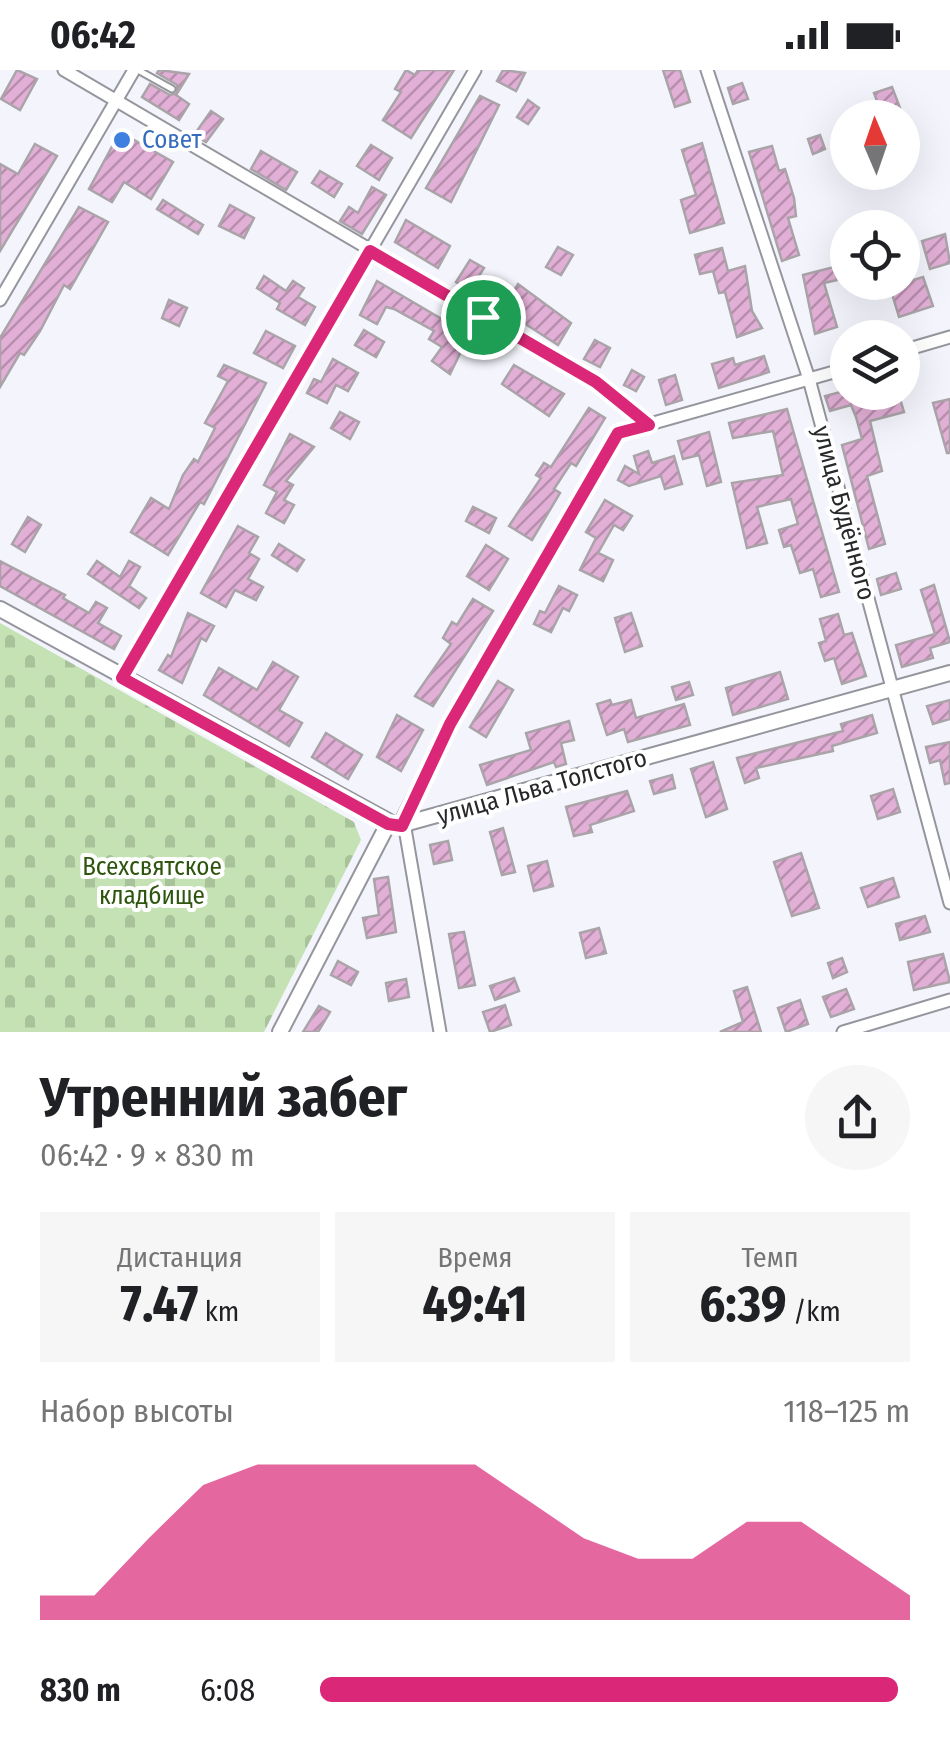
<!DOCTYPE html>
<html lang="ru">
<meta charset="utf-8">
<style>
body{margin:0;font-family:"Fira Sans Condensed",sans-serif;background:#f6f6f6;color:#202124;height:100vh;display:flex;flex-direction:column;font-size:38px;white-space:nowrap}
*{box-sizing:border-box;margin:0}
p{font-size:32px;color:#757577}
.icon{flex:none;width:55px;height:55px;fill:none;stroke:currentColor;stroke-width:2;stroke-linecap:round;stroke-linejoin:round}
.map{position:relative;height:962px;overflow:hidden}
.side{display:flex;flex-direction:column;background:#fff;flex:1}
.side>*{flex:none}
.needle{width:65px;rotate:358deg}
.controls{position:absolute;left:830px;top:30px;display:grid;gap:20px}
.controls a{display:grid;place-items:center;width:90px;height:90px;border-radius:50%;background:#fff;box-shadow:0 10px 40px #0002;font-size:50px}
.pin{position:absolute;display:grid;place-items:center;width:85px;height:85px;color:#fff;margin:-42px;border:5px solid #fff;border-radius:50%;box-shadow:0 2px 10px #0007}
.round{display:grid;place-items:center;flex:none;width:105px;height:105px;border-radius:52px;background:#f6f6f6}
.overview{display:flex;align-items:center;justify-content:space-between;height:170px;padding:0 40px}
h1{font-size:55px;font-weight:700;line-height:75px}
.metrics{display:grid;grid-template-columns:repeat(3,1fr);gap:15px;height:170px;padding:10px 40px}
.metrics div{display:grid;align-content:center;border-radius:0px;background:#f6f6f6;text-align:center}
.metrics b{font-size:50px;font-weight:700}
.metrics small{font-size:28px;font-weight:400}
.metrics p{font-size:28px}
.chart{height:280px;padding:20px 40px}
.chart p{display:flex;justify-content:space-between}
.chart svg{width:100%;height:180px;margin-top:10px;fill:#db2777;opacity:.7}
ul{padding:0 40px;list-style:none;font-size:32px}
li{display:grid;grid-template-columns:160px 120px 1fr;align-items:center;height:75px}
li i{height:25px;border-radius:12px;background:#db2777}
.status{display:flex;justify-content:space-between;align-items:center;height:70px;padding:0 50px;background:#fff;direction:ltr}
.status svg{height:28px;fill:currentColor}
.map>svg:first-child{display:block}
</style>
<div class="status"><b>06:42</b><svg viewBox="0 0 49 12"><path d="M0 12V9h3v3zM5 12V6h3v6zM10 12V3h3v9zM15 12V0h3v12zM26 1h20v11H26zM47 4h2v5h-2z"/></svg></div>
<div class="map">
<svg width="950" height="962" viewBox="0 0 950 962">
<defs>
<pattern id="cemetery-stones" width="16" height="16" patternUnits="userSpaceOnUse" patternTransform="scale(2.5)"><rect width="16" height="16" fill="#c4e2b3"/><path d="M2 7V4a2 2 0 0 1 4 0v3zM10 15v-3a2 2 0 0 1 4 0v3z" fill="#a8c29a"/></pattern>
<pattern id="building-hatch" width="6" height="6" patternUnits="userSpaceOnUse" patternTransform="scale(2.5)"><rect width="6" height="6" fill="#e2afd6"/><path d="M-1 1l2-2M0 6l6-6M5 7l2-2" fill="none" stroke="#b78eae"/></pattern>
</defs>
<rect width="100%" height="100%" fill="#f4f5fc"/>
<path fill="url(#cemetery-stones)" d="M0 553 354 752 361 770 264 962H0Z"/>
<g fill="url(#building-hatch)" stroke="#aaa4a9" stroke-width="2.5">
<path d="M17 0 37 9 20 40 1 29Z"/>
<path d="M159 0 189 4 176 25 189 34 179 50 142 27 150 14 170 25 177 23V15L157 3Z"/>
<path d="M406 0 415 5 418 0H454L411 68 383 50 401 22 395 19Z"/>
<path d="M503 0 525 3 516 21 497 11Z"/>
<path d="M663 0H680L690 32 675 37Z"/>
<path d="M742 13 748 29 733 34 728 18Z"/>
<path d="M892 17 900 38 882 44 874 23Z"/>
<path d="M480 26 499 35 451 132 426 118Z"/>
<path d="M528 30 539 38 528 54 517 47Z"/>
<path d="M211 41 223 49 206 72 194 65Z"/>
<path d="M120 62 173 92 151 129 124 112 112 132 89 119Z"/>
<path d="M820 65 825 79 813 84 808 69Z"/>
<path d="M702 73 724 153 690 163 681 130 696 125 682 80Z"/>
<path d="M35 74 57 86 0 181V94L18 104Z"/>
<path d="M371 75 392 88 379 110 357 96Z"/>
<path d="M772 76 779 101 785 99 794 128 796 146 788 148 799 185 782 191 749 82Z"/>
<path d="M261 81 297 102 286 120 251 99Z"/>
<path d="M320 101 342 114 334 127 312 113Z"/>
<path d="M372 117 386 125 362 164 340 151 349 137 358 143Z"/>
<path d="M163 130 203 155 198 164 157 139Z"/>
<path d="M230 135 254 148 244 168 219 156Z"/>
<path d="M79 137 108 152 70 219 64 215 40 261 24 285 20 283 0 317V268Z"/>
<path d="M406 150 450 176 438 198 395 172Z"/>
<path d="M945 164 950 193 930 199 922 171Z"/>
<path d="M558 177 573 185 561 205 546 197Z"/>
<path d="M722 178 728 201 745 196 752 241 762 258 737 267 725 222 719 223 713 201 700 204 695 185Z"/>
<path d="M470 190 484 198 470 220 456 212Z"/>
<path d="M834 197 837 210 824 213 837 257 815 264 803 205Z"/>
<path d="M264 206 286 221 293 211 304 218 298 227 315 237 305 255 277 239 280 233 257 218Z"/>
<path d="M923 207 933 236 899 247 890 217Z"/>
<path d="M377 211 469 265 450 304 432 291 442 277 429 269 434 261 394 239 386 237 377 254 360 245Z"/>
<path d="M518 214 571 253 558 275 502 239Z"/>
<path d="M169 230 187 238 179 256 162 248Z"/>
<path d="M364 260 384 272 376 287 355 275Z"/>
<path d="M266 261 295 276 283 298 254 283Z"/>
<path d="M595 270 610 278 600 297 584 289Z"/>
<path d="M764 286 769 302 719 318 712 294 733 288 735 295Z"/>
<path d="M333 289 358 303 348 321 336 315 327 333 307 323 314 309 321 312Z"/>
<path d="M224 295 266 313 204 434 200 432 168 485 131 462 151 428 169 439 183 405 194 389 198 392 215 358 205 353 228 311 218 306Z"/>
<path d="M514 295 564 324 549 346 502 314Z"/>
<path d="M632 300 644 307 636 321 624 315Z"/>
<path d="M675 305 682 330 666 335 659 310Z"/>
<path d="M848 320 898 322 904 342 870 351 882 401 867 406 885 474 869 479 842 375 862 369 856 347 851 335 830 341 825 326Z"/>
<path d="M950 329V383H947L933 333Z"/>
<path d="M589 338 605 348 576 396 571 393 554 419 560 423 532 470 509 456 541 408 536 405 544 393 551 397Z"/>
<path d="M787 339 839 522 821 527 813 499 800 503 791 475 784 477 779 460 798 454 791 429 757 437 767 473 747 478 732 413 783 405 773 361 733 368 729 353Z"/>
<path d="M340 342 359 352 350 369 331 358Z"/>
<path d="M709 362 721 412 707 416 699 385 683 389 678 371Z"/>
<path d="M290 364 314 377 286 411 293 415 284 430 294 435 284 453 266 443 277 422 264 415Z"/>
<path d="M648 381 652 393 674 386 682 414 665 419 661 406 629 416 618 410 625 396 639 404 634 386Z"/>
<path d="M605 430 632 446 623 460 614 455 598 483 613 490 603 511 580 500 596 468 586 462Z"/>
<path d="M473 437 496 448 489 463 466 451Z"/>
<path d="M28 447 41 455 25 482 12 474Z"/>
<path d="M238 456 258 467 249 483 259 489 248 509 263 517 256 530 235 520 226 537 201 523Z"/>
<path d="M279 474 304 490 297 501 272 485Z"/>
<path d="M486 475 508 489 489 520 467 506Z"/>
<path d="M0 491 65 525 63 528 89 543 96 532 107 538 98 553 121 566 114 579 0 516Z"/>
<path d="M97 491 120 507 129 491 140 497 129 516 146 528 139 538 88 504Z"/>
<path d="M896 503 901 519 881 525 877 509Z"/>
<path d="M934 515 950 572 930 578 933 588 902 597 896 575 935 564 921 520Z"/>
<path d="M559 516 577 525 569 541 563 538 551 562 534 554 540 541 545 543Z"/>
<path d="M473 529 493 541 433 636 415 626 451 574 443 568 452 552 457 555Z"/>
<path d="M188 543 214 556 206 571 201 568 182 613 159 600 168 585 171 587Z"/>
<path d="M631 543 642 576 625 582 615 548Z"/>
<path d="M838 544 844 565 852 563 866 606 842 614 834 588 825 591 819 573 826 571 820 549Z"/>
<path d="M273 592 298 607 279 640 302 653 289 676 204 625 219 598 257 620Z"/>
<path d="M780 602 788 629 733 645 726 618Z"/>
<path d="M498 611 513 620 486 667 470 657Z"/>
<path d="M689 612 693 625 676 630 672 617Z"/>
<path d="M610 630 612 635 631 630 636 648 684 634 690 655 628 672 624 659 607 665 597 634Z"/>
<path d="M950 630V649L933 654 927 636Z"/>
<path d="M397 645 423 660 401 701 377 687Z"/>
<path d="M872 645 877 663 832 676 833 681 756 698 759 708 745 713 737 688 843 661 841 654Z"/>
<path d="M569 651 574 670 561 673 566 694 556 697 554 692 487 715 480 695 531 680 526 663Z"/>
<path d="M326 663 362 685 348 709 312 687Z"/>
<path d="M950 672V713L945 714 940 690 930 693 926 677Z"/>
<path d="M713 692 727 739 706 747 691 699Z"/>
<path d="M672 705 675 718 654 724 650 711Z"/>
<path d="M893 719 900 742 878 749 871 726Z"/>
<path d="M627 721 634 741 590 755 592 762 574 766 566 737Z"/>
<path d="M503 758 515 802 502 805 490 762Z"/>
<path d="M448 771 452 790 434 794 430 775Z"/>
<path d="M801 783 819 838 792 846 774 792Z"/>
<path d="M547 791 553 816 534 821 528 796Z"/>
<path d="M388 807 396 862 367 868 363 848 379 845 374 809Z"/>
<path d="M893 808 899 827 868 837 861 818Z"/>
<path d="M925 846 930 862 900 870 896 854Z"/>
<path d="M599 858 606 883 586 888 580 863Z"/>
<path d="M464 862 475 915 459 918 449 864Z"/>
<path d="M943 884 950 912 914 920 908 892Z"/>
<path d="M842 888 847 902 833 908 828 893Z"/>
<path d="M338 891 358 902 351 915 331 905Z"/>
<path d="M514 908 519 921 495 930 490 916Z"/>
<path d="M406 909 409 927 389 931 386 913Z"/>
<path d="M747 917 761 962H720L743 952 734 921Z"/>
<path d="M846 919 854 939 831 947 823 927Z"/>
<path d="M800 930 808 954 786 962 778 938Z"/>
<path d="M505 935 511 955 490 962 483 942Z"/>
<path d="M319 936 330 942 318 962H303Z"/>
</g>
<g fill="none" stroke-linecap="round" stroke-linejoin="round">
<g stroke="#95969d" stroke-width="9">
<path id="service" d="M138 0 172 19"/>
</g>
<g stroke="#95969d" stroke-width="15">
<g id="minor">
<path d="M64 0 596 312 649 355"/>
<path d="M707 0 809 309 950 833"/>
<path d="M0 230 134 0"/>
<path d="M902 281 950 267"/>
<path d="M122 607 475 0"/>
<path d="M440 962 403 747 450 654 618 363 848 298"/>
<path d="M843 962 950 930"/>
</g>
</g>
<g stroke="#95969d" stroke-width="18">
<g id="tertiary">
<path d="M0 539 397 756 950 603"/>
<path d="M280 962 388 754"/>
</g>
</g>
<use href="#service" stroke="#fff" stroke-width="5"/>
<use href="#minor" stroke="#fff" stroke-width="11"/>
<use href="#tertiary" stroke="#fff" stroke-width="14"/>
</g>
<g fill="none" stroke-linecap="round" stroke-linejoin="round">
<g stroke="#fff" stroke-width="20">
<path id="route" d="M370 181 596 312 649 355 618 363 450 654 402 756 388 754 122 608Z"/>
</g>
<use href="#route" stroke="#db2777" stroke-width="12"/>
</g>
<circle fill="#3f7fe0" stroke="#fff" stroke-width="4" cx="122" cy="70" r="10"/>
<g text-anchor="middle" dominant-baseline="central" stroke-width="8" stroke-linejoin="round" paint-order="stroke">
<g font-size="25" fill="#366cbe" stroke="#fff" text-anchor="start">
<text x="142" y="70">Совет</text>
</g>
<g font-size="25" fill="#27282a" stroke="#fff">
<text transform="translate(844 443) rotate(75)">улица Будённого</text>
<text transform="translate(542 717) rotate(-16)">улица Льва Толстого</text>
</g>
<g font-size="25" fill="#2e550d" stroke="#fff">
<text x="152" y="797">Всехсвятское<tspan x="152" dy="29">кладбище</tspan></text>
</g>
</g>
</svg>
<div class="controls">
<a><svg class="needle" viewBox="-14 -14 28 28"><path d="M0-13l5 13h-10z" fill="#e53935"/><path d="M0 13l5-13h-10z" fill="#757577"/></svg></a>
<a><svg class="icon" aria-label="locate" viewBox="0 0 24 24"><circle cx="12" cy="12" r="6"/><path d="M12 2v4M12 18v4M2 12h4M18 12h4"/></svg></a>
<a><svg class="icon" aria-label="layers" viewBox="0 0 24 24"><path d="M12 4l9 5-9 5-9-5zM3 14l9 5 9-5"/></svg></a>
</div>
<div class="pin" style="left:483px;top:247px;background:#1e9e55"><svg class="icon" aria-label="arrive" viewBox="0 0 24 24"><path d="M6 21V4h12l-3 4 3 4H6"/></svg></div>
</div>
<section class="side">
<div class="overview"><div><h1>Утренний забег</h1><p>06:42 · 9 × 830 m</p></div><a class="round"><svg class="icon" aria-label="share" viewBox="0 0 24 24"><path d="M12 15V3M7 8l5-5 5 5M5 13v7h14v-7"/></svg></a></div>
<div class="metrics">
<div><p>Дистанция</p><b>7.47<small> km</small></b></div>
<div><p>Время</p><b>49:41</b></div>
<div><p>Темп</p><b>6:39<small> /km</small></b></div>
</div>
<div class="chart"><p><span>Набор высоты</span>118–125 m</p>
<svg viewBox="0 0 160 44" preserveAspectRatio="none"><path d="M0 44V38L10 38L20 24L30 11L40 6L50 6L60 6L70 6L80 6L90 15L100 24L110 29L120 29L130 20L140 20L150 29L160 38V44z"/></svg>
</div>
<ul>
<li><b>830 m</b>6:08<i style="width:98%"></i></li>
</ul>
</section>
